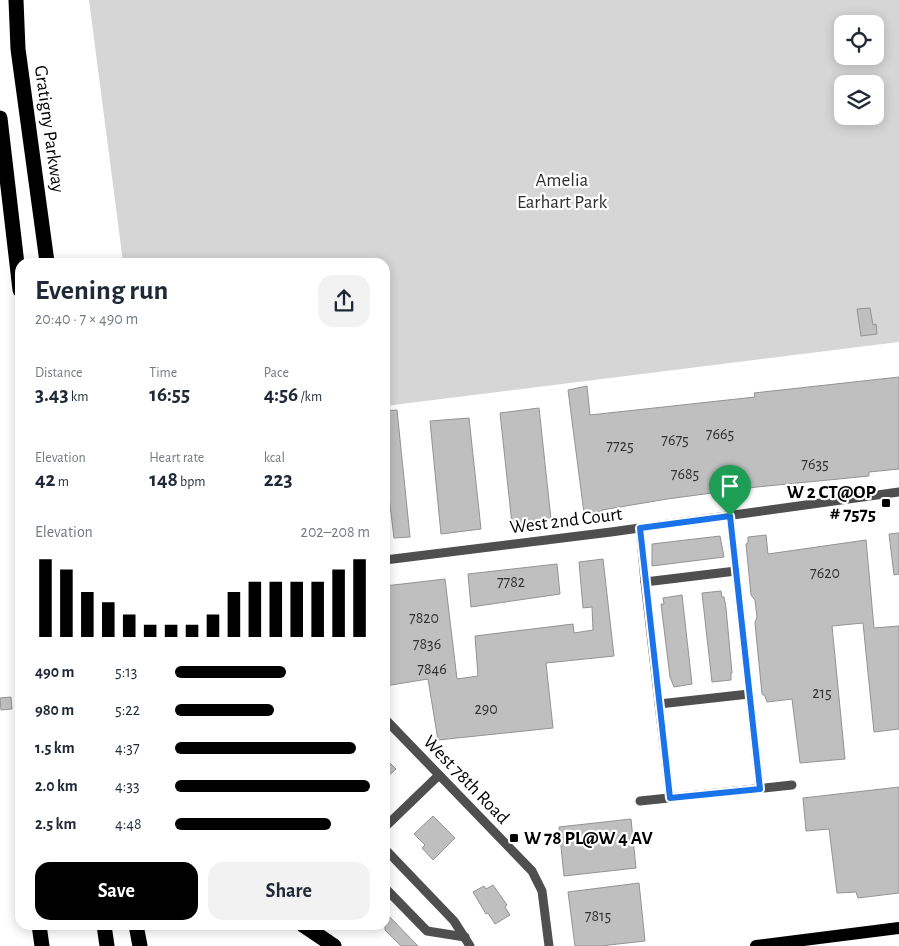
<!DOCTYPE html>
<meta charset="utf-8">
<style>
body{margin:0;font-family:"Alegreya Sans",sans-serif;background:#f2f2f3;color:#1f2937;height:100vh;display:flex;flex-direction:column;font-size:19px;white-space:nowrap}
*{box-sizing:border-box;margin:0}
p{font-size:16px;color:#747a83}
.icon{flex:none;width:28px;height:28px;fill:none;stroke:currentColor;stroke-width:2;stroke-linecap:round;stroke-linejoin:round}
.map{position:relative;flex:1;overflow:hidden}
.details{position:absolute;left:15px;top:258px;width:375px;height:672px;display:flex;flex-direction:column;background:#fff;border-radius:15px;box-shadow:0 2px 12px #0003}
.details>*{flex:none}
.buttons{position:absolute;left:834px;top:15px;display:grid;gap:10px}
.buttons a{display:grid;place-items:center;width:50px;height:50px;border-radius:10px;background:#fff;box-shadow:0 2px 12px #0003;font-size:25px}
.pin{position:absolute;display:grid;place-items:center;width:42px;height:42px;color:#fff;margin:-51px -21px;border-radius:50% 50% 50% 0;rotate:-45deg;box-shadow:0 0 5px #0007}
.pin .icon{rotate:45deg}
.round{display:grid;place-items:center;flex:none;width:52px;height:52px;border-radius:15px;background:#f2f2f3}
.headline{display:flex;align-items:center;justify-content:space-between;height:85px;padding:0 20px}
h1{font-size:28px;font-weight:600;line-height:38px}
.stats{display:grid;grid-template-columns:repeat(3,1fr);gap:8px;height:85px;padding:5px 20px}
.stats div{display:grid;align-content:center}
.stats b{font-size:21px;font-weight:600}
.stats small{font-size:14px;font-weight:400}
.stats p{font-size:14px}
.chart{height:140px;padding:10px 20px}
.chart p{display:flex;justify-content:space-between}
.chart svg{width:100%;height:90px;margin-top:5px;stroke:#000;stroke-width:6}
.primary-button{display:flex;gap:10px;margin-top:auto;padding:10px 20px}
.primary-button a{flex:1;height:58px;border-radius:15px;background:#000;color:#fff;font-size:20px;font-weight:600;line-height:58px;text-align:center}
.primary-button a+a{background:#f2f2f3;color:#1f2937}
ul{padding:0 20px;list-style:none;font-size:16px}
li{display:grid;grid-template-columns:80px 60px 1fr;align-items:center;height:38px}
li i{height:12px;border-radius:6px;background:#000}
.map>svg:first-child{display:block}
</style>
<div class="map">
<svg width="899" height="946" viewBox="0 0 899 946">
<rect width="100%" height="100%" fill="#fff"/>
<path fill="#d6d6d6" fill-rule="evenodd" d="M89 0H899V342L385 406V262H123ZM842 24H875V56H842ZM842 84H875V116H842Z"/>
<g fill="#bfbfbf" stroke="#939393">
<path d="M870 308 873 325 876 324 877 334 861 336 857 309Z"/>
<path d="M899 377V469L869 472V476L757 487 667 499 602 510V512L584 513 568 390 587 386 590 415 755 397 754 393Z"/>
<path d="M539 408 551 519 512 524 500 413Z"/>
<path d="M397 410 410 537 394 538 385 464V411Z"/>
<path d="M469 418 481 529 441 534 430 421Z"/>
<path d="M899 533V574L894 575 889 534Z"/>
<path d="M766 535 768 554 866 540 874 628 899 626V729L874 732 863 623 832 626 845 759 800 763 792 699 767 702 765 696 762 694 755 623 757 617 755 600 751 595 746 544 748 543V537Z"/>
<path d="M720 536 724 557 652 566V544Z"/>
<path d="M603 559 614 656 546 663 553 728 438 740 428 679 385 686V586L445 579 457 679 478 676 475 636 573 624 574 633 593 630 592 607 583 608 579 562Z"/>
<path d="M557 564 560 594 471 607 468 574Z"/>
<path d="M721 591 722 597H724L726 608 732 673H731V680L712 682 702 593Z"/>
<path d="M682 595 692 684 674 687 670 677 661 604H664L663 598Z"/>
<path d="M11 697 12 709 1 710 0 698Z"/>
<path d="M385 758 396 769 385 779Z"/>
<path d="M899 787V893L858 898 856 892 837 893 829 829 806 831 803 798Z"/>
<path d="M433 816 455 838 433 860 422 848 425 845 414 834Z"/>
<path d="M631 819 636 868 564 876 559 827Z"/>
<path d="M639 883 645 941 600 946H575L568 892Z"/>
<path d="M493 885 507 905 505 907 510 915 495 924 488 913 486 914 473 892 484 886 486 889Z"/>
<path d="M385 912 418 946H401L385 930Z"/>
</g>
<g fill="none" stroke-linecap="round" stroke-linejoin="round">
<g stroke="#4f4f4f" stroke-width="9">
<path d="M730 516 760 789"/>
<path d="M640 528 645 582"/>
<path d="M385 560 611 532 899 492"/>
<path d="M736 571 645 582 659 704 749 694"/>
<path d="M659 704 670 798"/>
<path d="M385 719 532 871 542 891 549 946"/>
<path d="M640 801 792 785"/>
<path d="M385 827 439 775"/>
<path d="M385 849 454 921 470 946"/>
<path d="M385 888 427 931 465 937"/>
</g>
<path stroke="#000" stroke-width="12" d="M756 946 899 928"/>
<g stroke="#000" stroke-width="15">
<path d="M16 0 18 49 47 262"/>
<path d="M0 118 20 290"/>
<path d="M39 925 42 946"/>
<path d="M104 925 107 946"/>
<path d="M136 925 140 946"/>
<path d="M303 925 334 946"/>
</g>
</g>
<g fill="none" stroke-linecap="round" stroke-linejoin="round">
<g stroke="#fff" stroke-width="10">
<path id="route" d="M730 516 760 789 670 798 640 528Z"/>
</g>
<use href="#route" stroke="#1a73e8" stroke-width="6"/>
</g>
<g fill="#000" stroke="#fff" stroke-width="2">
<rect x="881" y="498" width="10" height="10" rx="2.5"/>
<rect x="509" y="833" width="10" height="10" rx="2.5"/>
</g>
<g text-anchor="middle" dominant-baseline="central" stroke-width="4.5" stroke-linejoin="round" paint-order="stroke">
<g font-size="16" fill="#303030">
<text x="720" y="434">7665</text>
<text x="675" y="440">7675</text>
<text x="620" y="446">7725</text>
<text x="815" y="464">7635</text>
<text x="685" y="474">7685</text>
<text x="825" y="573">7620</text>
<text x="511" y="582">7782</text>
<text x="424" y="618">7820</text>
<text x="427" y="644">7836</text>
<text x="432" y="669">7846</text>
<text x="822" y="693">215</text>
<text x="486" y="709">290</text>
<text x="598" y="916">7815</text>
</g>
<g font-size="19" fill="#000" stroke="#fff">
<text transform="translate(49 129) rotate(82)">Gratigny Parkway</text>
<text transform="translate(566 521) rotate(-7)">West 2nd Court</text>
<text transform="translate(466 780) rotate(46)">West 78th Road</text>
</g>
<g font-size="19" fill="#2d2d2d" stroke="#fff">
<text x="562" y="180">Amelia<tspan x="562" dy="22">Earhart Park</tspan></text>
</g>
<g font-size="19" font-weight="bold" fill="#000" stroke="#fff" text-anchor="end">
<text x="876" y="492">W 2 CT@OP<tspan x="876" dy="22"># 7575</tspan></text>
<text x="524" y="838" text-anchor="start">W 78 PL@W 4 AV</text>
</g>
</g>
</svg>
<div class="buttons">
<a><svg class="icon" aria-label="locate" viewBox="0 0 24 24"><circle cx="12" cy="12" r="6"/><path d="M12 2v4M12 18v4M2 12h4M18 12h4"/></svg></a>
<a><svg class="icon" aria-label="layers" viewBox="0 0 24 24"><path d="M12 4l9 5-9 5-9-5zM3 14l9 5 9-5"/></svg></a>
</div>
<div class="pin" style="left:730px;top:516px;background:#1e9e55"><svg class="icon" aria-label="arrive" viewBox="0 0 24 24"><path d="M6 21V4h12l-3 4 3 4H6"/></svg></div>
<section class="details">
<div class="headline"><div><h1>Evening run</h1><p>20:40 · 7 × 490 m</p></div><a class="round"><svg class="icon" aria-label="share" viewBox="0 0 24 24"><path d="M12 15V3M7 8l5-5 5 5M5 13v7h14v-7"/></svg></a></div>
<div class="stats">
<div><p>Distance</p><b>3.43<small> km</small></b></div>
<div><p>Time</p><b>16:55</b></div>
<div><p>Pace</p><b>4:56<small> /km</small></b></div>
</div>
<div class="stats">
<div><p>Elevation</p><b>42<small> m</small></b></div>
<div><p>Heart rate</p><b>148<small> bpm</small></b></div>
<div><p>kcal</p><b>223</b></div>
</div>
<div class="chart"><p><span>Elevation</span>202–208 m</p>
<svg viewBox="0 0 160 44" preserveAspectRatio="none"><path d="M5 44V6M15 44V11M25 44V22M35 44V27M45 44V33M55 44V38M65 44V38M75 44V38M85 44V33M95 44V22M105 44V17M115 44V17M125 44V17M135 44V17M145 44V11M155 44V6"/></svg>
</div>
<ul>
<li><b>490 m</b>5:13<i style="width:57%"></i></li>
<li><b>980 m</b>5:22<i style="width:51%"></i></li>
<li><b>1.5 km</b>4:37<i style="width:93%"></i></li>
<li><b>2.0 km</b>4:33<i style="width:100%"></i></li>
<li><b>2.5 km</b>4:48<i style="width:80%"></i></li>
</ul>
<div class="primary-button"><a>Save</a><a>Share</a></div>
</section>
</div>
